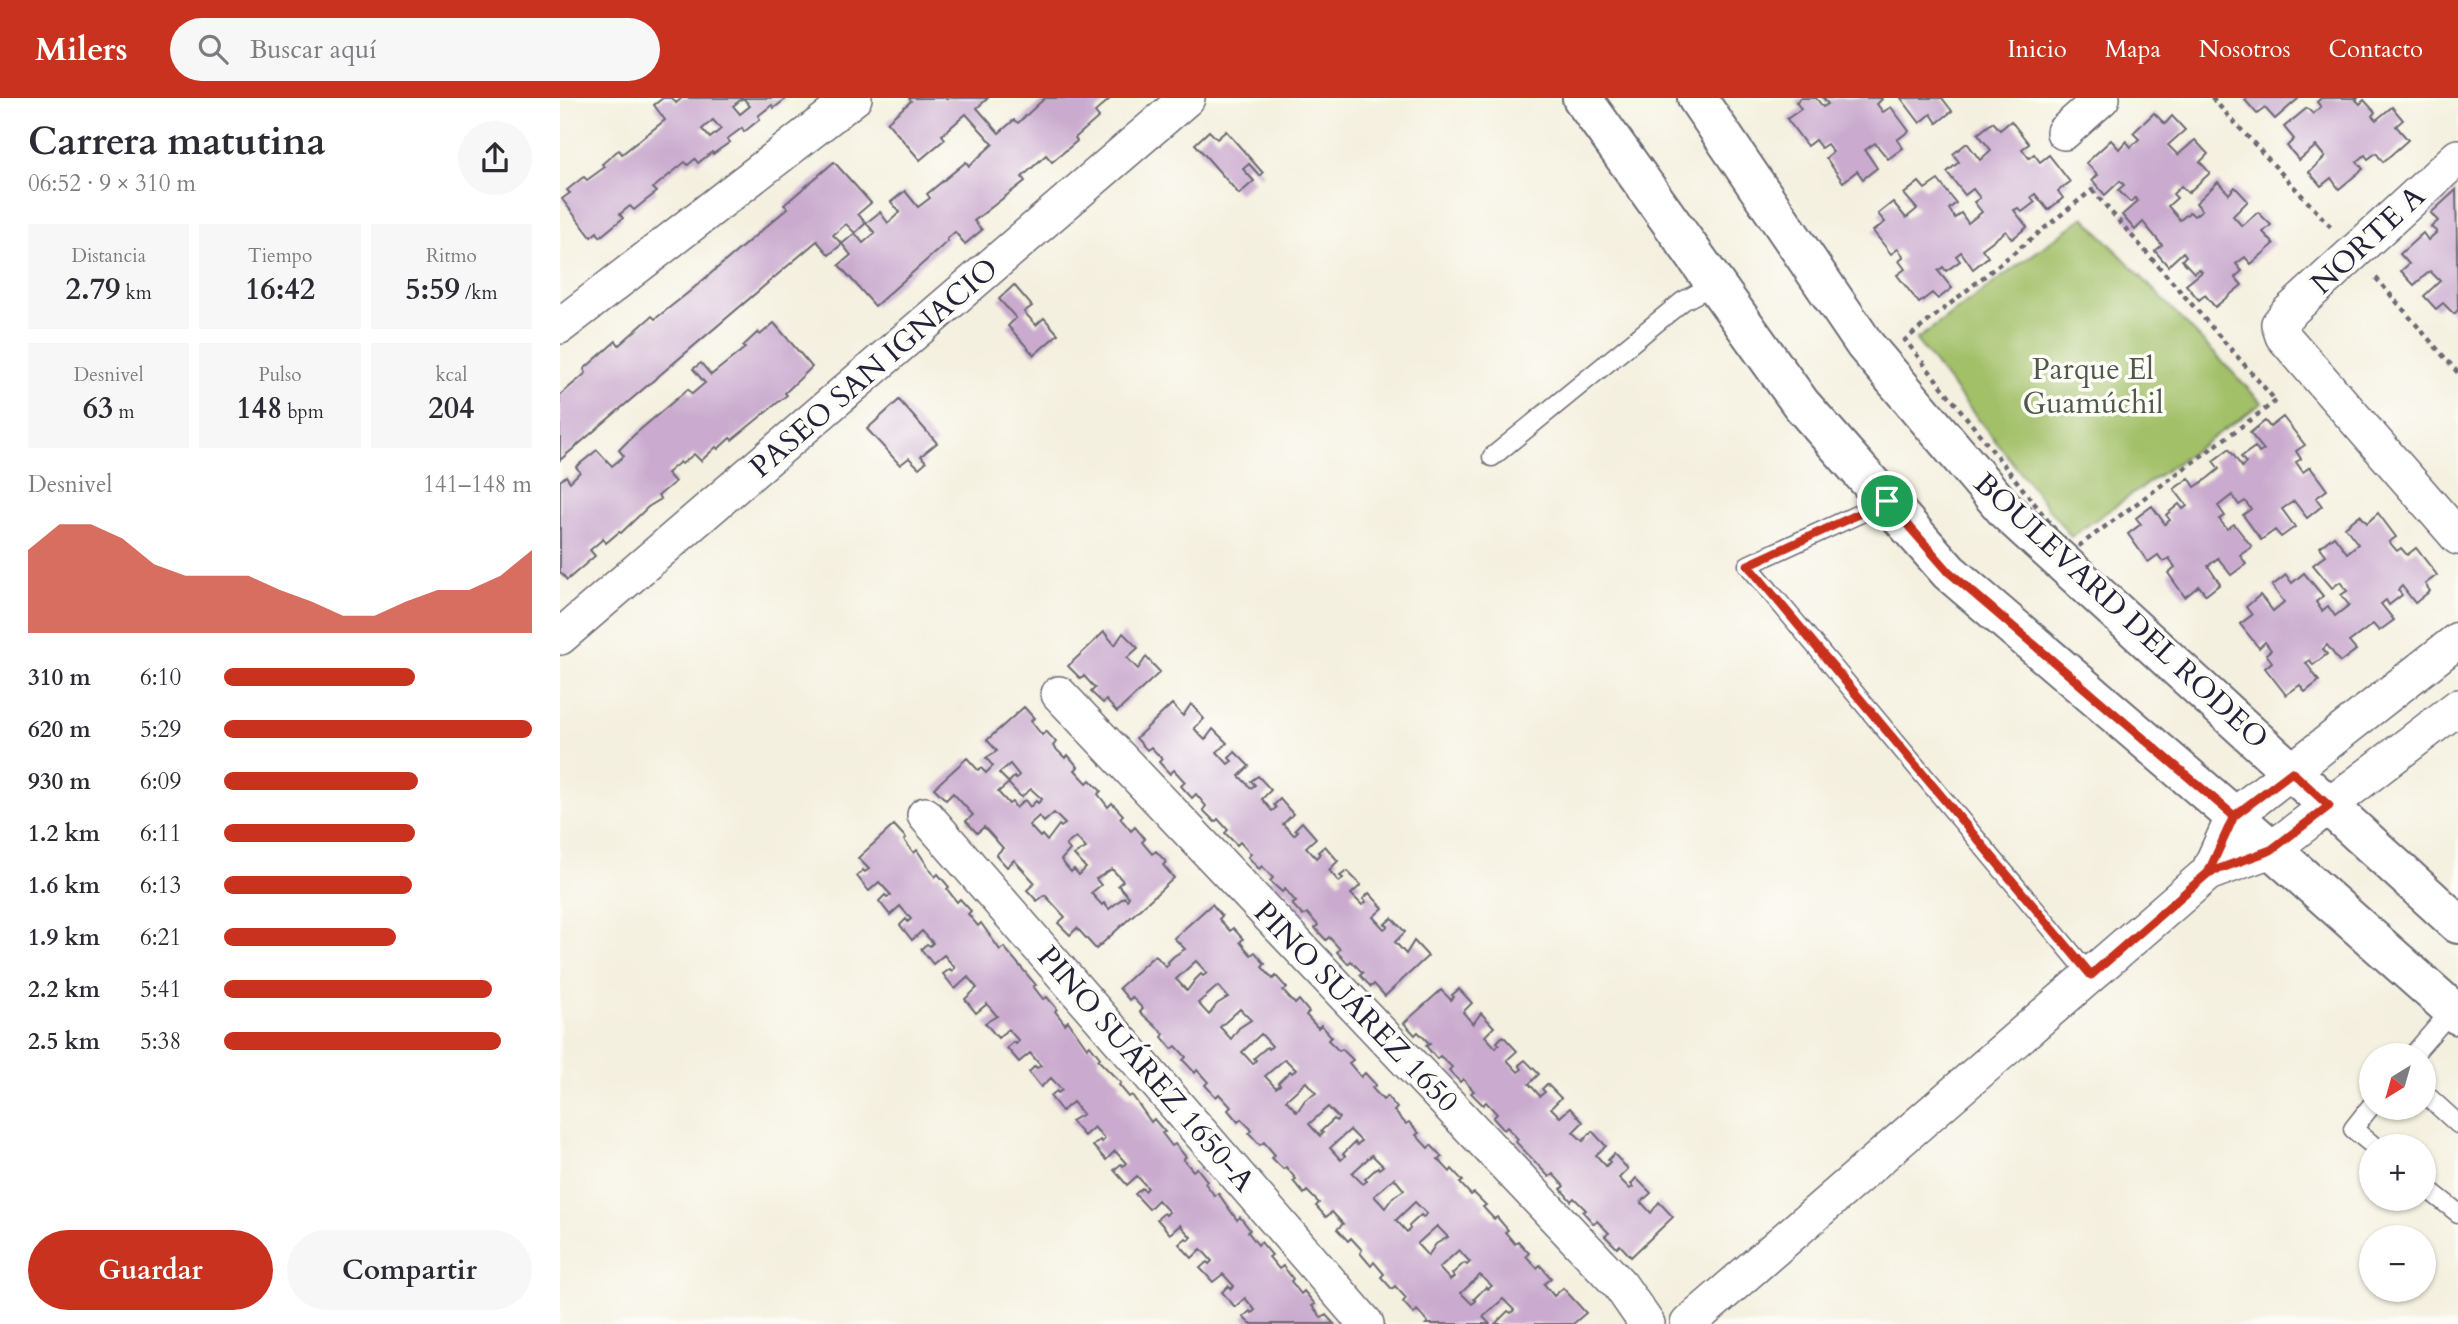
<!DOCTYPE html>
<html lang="es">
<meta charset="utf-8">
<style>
body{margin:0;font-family:Cardo,serif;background:#f7f7f7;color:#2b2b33;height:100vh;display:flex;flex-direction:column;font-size:26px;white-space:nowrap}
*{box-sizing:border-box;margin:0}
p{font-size:23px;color:#7c7c81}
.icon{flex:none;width:38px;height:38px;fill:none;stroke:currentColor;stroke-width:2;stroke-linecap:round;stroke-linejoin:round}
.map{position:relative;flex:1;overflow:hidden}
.panel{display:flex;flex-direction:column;background:#fff;width:560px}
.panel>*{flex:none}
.needle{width:46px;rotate:217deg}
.tools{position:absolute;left:1799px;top:945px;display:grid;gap:14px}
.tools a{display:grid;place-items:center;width:77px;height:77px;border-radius:50%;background:#fff;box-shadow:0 2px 5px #0004;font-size:35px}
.pin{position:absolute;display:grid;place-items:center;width:60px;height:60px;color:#fff;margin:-30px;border:4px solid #fff;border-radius:50%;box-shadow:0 2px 7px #0007}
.round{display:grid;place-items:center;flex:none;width:74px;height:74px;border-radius:37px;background:#f7f7f7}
.summary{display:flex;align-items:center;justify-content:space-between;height:119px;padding:0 28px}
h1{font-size:38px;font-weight:700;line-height:52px}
.metrics{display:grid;grid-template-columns:repeat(3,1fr);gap:10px;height:119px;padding:7px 28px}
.metrics div{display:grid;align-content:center;border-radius:0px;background:#f7f7f7;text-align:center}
.metrics b{font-size:30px;font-weight:700}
.metrics small{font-size:19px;font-weight:400}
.metrics p{font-size:19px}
.chart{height:196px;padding:14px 28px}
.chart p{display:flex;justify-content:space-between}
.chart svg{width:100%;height:126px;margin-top:7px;fill:#c8321e;opacity:.7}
.cta{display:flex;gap:14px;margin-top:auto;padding:14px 28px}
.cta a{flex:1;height:80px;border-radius:42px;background:#c8321e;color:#fff;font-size:28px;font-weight:700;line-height:80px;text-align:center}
.cta a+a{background:#f7f7f7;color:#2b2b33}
ul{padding:0 28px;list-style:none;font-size:23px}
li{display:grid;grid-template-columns:112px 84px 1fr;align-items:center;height:52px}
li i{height:18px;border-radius:9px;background:#c8321e}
header{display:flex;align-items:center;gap:42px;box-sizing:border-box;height:98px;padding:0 35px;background:#c8321e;color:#fff}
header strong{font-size:33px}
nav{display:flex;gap:38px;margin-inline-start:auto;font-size:24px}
.search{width:490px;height:63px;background:#f7f7f7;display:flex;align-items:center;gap:18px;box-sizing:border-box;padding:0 24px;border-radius:38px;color:#7c7c81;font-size:26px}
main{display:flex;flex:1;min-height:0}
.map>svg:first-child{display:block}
</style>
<header>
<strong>Milers</strong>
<div class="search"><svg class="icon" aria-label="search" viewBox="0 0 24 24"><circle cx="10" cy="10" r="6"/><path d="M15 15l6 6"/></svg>Buscar aquí</div>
<nav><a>Inicio</a><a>Mapa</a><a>Nosotros</a><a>Contacto</a></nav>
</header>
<main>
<section class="panel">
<div class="summary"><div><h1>Carrera matutina</h1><p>06:52 · 9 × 310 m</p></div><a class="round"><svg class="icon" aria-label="share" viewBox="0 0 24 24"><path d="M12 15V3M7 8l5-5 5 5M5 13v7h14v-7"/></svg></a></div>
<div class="metrics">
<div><p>Distancia</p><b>2.79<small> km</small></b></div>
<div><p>Tiempo</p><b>16:42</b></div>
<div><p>Ritmo</p><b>5:59<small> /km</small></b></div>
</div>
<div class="metrics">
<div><p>Desnivel</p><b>63<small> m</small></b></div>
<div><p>Pulso</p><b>148<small> bpm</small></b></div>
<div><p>kcal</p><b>204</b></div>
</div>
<div class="chart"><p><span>Desnivel</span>141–148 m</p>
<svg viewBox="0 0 160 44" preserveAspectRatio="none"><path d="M0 44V15L10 6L20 6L30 11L40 20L50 24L60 24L70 24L80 29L90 33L100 38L110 38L120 33L130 29L140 29L150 24L160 15V44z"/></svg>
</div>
<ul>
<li><b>310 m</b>6:10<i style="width:62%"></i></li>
<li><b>620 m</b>5:29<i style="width:100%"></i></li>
<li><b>930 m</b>6:09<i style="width:63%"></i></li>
<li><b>1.2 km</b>6:11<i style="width:62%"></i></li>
<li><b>1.6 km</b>6:13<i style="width:61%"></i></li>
<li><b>1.9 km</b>6:21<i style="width:56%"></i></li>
<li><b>2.2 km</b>5:41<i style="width:87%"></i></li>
<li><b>2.5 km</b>5:38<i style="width:90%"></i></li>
</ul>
<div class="cta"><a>Guardar</a><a>Compartir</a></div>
</section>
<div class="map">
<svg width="1898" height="1226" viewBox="0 0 1898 1226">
<rect width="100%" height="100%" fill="#fdfcf7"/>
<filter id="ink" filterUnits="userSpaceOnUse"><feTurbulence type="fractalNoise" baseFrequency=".0143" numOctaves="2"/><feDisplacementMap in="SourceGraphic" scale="14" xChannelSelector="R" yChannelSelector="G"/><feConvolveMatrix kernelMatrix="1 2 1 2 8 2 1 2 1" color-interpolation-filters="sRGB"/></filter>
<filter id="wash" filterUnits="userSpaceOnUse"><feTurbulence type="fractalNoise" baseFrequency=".00686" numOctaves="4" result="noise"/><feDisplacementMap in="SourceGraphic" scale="28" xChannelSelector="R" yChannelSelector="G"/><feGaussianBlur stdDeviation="1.57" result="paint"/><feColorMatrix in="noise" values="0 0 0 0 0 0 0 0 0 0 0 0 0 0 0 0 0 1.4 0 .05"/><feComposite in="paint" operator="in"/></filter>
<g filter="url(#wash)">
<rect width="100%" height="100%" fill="#f4f0df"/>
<path fill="#a2c067" stroke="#627151" stroke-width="2" d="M1524 119 1702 305 1511 439 1356 242Z"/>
<g id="blocks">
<g fill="#caabcf" fill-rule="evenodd">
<path d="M103 0H112L116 5 122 0H183L173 8 180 16 190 8 183 0H227L214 10 212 7 198 18 200 21 184 34 182 30 167 41 170 44 153 56 152 54 138 65 135 61 128 67 125 64 93 90 97 94 85 103 74 112 70 108 60 116 63 120 40 139 37 134 31 139 2 101 10 95 7 92 22 80 24 79 27 82 45 69 42 66 56 54 59 52 62 56 105 22 94 7ZM153 22 161 31 150 40 142 31Z"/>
<path d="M349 0H428L417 10 439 35 454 22 458 25 485 0H551L535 14 539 19 515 40 517 43 492 64 486 57 462 79 465 83 414 123 422 132 405 146 395 134 387 141 388 143 315 208 279 167 291 157 282 146 295 135 286 126 273 137 282 146 269 157 257 143 0 362V297L26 275 24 271 56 243 59 247 92 218 95 221 129 194 228 110 224 107 274 64 311 105 298 116 306 125 320 114 328 125 340 114 331 104 345 93 358 109 370 100 367 96 406 64 409 68 433 46 406 16 382 37 385 41 360 62 327 24 351 3ZM306 125 315 135 303 145 295 135Z"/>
<path d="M1241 0H1256L1263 9 1268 6 1263 0H1321L1322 1 1317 6 1323 14 1331 9 1349 33 1337 42 1343 50 1328 61 1315 45 1305 52 1317 70 1303 81 1297 73 1283 84 1266 60 1273 54 1267 46 1261 50 1255 42 1247 48 1227 21 1241 11 1236 4Z"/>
<path d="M1341 0H1382L1392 13 1377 25 1371 16 1360 25Z"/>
<path d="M1688 0H1739L1715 21 1705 10 1697 16 1685 2Z"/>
<path d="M1761 0H1798L1796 2 1800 6 1804 2 1815 14 1812 18 1816 22 1832 9 1843 22 1836 28 1848 42 1823 64 1816 55 1808 61 1805 57 1797 64 1803 71 1779 91 1771 80 1761 88 1749 74 1765 59 1756 48 1739 62 1727 48 1734 41 1724 29 1747 10 1753 16 1761 9 1757 4Z"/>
<path d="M1594 15 1605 26 1612 18 1625 32 1608 47 1618 57 1635 42 1648 56 1640 64 1650 75 1628 95 1621 88 1613 96 1617 100 1608 108 1620 122 1630 114 1634 118 1642 112 1636 105 1658 84 1669 96 1675 89 1688 103 1673 118 1682 128 1698 114 1711 127 1703 134 1714 146 1691 166 1685 159 1676 166 1682 173 1675 179 1682 187 1655 209 1645 197 1639 202 1626 187 1642 174 1639 171 1634 175 1622 162 1626 158 1623 154 1608 168 1595 153 1602 147 1583 124 1575 132 1562 117 1578 103 1575 100 1570 104 1558 92 1564 87 1560 83 1545 97 1532 82 1538 77 1526 65 1551 42 1559 51 1566 43 1571 49 1579 41 1573 35Z"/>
<path d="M1451 23 1469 46 1462 51 1469 60 1474 56 1480 64 1489 57 1510 84 1498 93 1503 100 1488 112 1475 96 1471 99 1475 104 1462 114 1458 110 1454 112 1467 129 1452 141 1446 133 1422 151 1428 159 1413 171 1401 154 1396 158 1400 163 1386 173 1383 169 1378 173 1392 190 1378 201 1372 195 1359 205 1337 177 1345 171 1339 163 1344 159 1338 151 1331 156 1313 133 1325 124 1318 116 1333 104 1346 120 1357 111 1344 96 1359 84 1365 91 1378 82 1396 105 1389 111 1395 120 1401 115 1408 125 1422 114 1414 104 1420 100 1413 91 1405 97 1387 74 1399 64 1393 56 1407 45 1420 62 1431 52 1418 36 1433 24 1440 32Z"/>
<path d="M649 33 657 41 666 33 703 75 700 78 689 66 683 71 694 83 679 96 635 46Z"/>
<path d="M1896 92 1898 212 1894 216 1883 205 1876 211 1864 198 1880 183 1870 173 1854 187 1841 173 1849 166 1840 156 1863 135 1868 142 1877 134 1871 129 1878 123 1871 115Z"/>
<path d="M454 187 472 208 464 214 476 227 484 220 498 236 474 257 448 228 456 220 439 201Z"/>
<path d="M214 225 252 269 225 295 227 297 172 342 170 340 158 351 156 349 141 363 134 356 122 366 120 364 107 375 115 384 98 398 101 401 88 409 61 435 59 434 46 445 43 441 30 452 35 458 7 482 0 474V383L6 378 10 384 20 374 16 369 37 352 52 368 64 358 59 352 74 337 128 291 132 296 145 285 133 271 141 265 151 277 185 250 183 248 198 234 200 237Z"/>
<path d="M339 302 377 345 361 358 366 364 359 370 349 360 340 367 307 331Z"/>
<path d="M1723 319 1745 347 1736 353 1741 361 1736 364 1743 374 1750 369 1767 392 1756 400 1762 408 1747 420 1734 403 1722 411 1735 429 1721 439 1715 432 1701 442 1683 417 1691 411 1685 403 1679 407 1672 397 1658 408 1665 418 1659 421 1667 431 1674 426 1692 449 1680 457 1686 466 1671 477 1658 460 1648 468 1660 486 1646 497 1639 488 1625 499 1608 475 1615 469 1609 460 1603 464 1598 457 1588 464 1568 436 1581 426 1576 420 1592 408 1605 426 1610 422 1606 417 1619 406 1623 411 1627 408 1614 391 1629 380 1635 389 1648 380 1659 371 1653 363 1669 351 1682 369 1686 365 1681 359 1695 349 1699 355 1704 352 1690 335 1705 323 1710 329Z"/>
<path d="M1818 415 1836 439 1829 444 1837 453 1841 450 1847 457 1856 450 1877 477 1865 486 1870 493 1855 505 1842 488 1838 492 1842 497 1829 507 1826 502 1821 506 1834 522 1819 533 1813 526 1789 544 1796 552 1780 564 1767 547 1763 551 1767 556 1753 567 1750 562 1746 565 1759 583 1745 594 1740 587 1726 597 1705 570 1712 564 1706 556 1711 552 1705 544 1699 550 1680 526 1692 517 1686 509 1700 497 1713 513 1724 504 1712 488 1726 477 1732 485 1744 475 1763 498 1756 504 1762 513 1768 508 1775 518 1789 507 1781 497 1787 493 1780 484 1772 490 1753 467 1766 457 1760 449 1774 438 1787 455 1798 446 1785 429 1800 417 1807 425Z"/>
<path d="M544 534 555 547 563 535 578 550 567 560 578 571 586 559 600 574 557 614 546 602 543 605 531 594 535 590 524 578 521 581 508 568Z"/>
<path d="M612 606 623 618 631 606 644 621 634 630 640 637 645 642 653 631 667 645 657 654 668 666 672 663 669 660 675 654 689 668 679 678 691 690 695 687 691 683 698 678 711 692 702 701 712 713 716 710 714 707 720 701 733 716 723 726 734 737 738 733 735 731 742 724 756 740 746 749 756 760 760 756 758 754 765 748 778 763 769 772 779 784 783 780 780 778 787 773 801 787 791 796 802 807 806 804 803 801 809 795 823 810 813 819 824 831 828 828 825 826 832 820 845 834 835 844 846 856 854 843 868 858 825 898 814 886 811 889 800 877 803 875 791 863 788 866 777 854 780 851 769 839 766 842 755 830 758 827 747 815 743 818 732 806 736 804 725 791 722 794 710 783 713 780 702 768 699 771 688 759 691 756 680 744 677 747 665 735 668 732 658 721 655 724 643 712 646 708 636 696 632 700 621 688 625 684 614 672 610 676 599 664 602 661 591 649 587 652 576 640Z"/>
<path d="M464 609 474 620 471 623 482 637 486 633 496 644 493 648 505 660 508 657 518 669 515 672 527 685 530 682 541 693 538 696 548 709 552 705 563 717 560 720 571 733 575 729 585 741 582 744 592 756 596 753 606 764 603 767 614 780 536 851 517 830 510 837 498 825 505 819 485 797 477 803 467 792 475 785 454 762 447 769 436 757 443 750 424 729 417 735 406 723 413 717 393 695 386 702 374 690 407 660 418 672 421 670 426 675 433 668 426 660 437 653 427 642ZM450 666 459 677 456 681 454 679 448 685 461 699 471 691 482 701 478 705 476 703 470 709 465 702 456 710 452 704 449 706 438 694 449 685 439 675ZM494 715 505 726 501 729 499 727 487 743 482 737 480 739 469 727 479 718 484 724ZM516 739 526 750 514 757 526 770 519 777 514 771 511 774 501 762 510 752 506 747ZM552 771 563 783 558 787 569 799 567 802 564 799 549 811 544 805 542 807 531 795 541 787 536 781Z"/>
<path d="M334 727 346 740 344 742 354 755 357 752 375 779 378 776 389 789 387 791 397 804 400 801 411 813 408 816 418 828 421 825 440 852 444 849 476 887 473 888 483 901 487 899 497 911 495 913 505 926 508 923 527 950 530 947 540 960 538 962 561 985 559 987 569 999 572 997 591 1024 594 1021 605 1034 602 1035 612 1048 615 1046 626 1059 623 1061 633 1073 637 1070 647 1083 645 1085 655 1098 658 1095 677 1122 680 1119 690 1132 688 1134 698 1147 701 1144 712 1157 709 1159 719 1171 723 1168 733 1181 731 1183 741 1196 744 1193 755 1206 752 1208 762 1220 766 1217 774 1226H690L683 1219 690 1213 692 1215 695 1212 685 1200 675 1209 662 1194 668 1188 671 1191 674 1188 663 1176 653 1184 640 1170 647 1164 649 1166 652 1163 641 1151 632 1160 619 1146 626 1140 628 1142 631 1139 620 1127 610 1136 597 1121 604 1115 606 1117 609 1114 598 1102 589 1111 575 1096 582 1090 585 1093 588 1090 577 1078 567 1087 554 1072 561 1066 563 1068 566 1065 555 1053 546 1062 533 1048 540 1042 542 1044 545 1041 534 1029 524 1038 511 1023 523 1016 513 1004 502 1013 490 998 497 993 498 995 502 992 491 980 481 989 469 974 475 968 477 970 481 968 470 955 459 964 447 950 454 944 456 946 459 943 448 931 438 940 425 925 437 918 427 906 416 915 405 901 417 890 408 879 395 891 383 876 390 871 392 873 395 870 384 857 373 866 361 851 367 846 370 848 373 845 362 833 352 842 340 827 346 821 348 824 351 821 340 808 330 817 319 803 325 797 327 799 331 797 319 784 309 793 297 778 303 772 305 774 309 771 298 760Z"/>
<path d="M652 806 662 818 659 821 670 833 673 830 683 841 680 844 691 857 695 854 705 866 702 869 713 881 716 878 727 890 723 893 735 906 739 902 749 914 746 917 758 930 761 927 772 939 768 942 779 953 782 951 793 962 789 965 801 979 805 975 816 987 812 990 823 1002 827 998 837 1010 834 1013 846 1026 849 1024 859 1035 856 1037 868 1050 871 1047 882 1059 878 1061 890 1074 892 1071 903 1083 900 1085 911 1097 914 1095 926 1107 923 1109 934 1121 937 1119 948 1132 945 1134 955 1146 958 1143 969 1155 966 1158 977 1170 980 1167 991 1180 984 1186 994 1198 1003 1190 1026 1215 1013 1226H935L948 1213 951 1215 954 1212 943 1201 923 1219 930 1226H866L868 1224 857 1212 854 1216 843 1204 846 1200 835 1188 832 1191 821 1179 824 1176 814 1164 811 1168 800 1155 802 1152 791 1140 788 1143 777 1131 783 1126 772 1114 766 1119 756 1108 759 1105 747 1093 744 1096 733 1083 736 1081 726 1069 723 1071 712 1060 715 1057 704 1044 700 1047 689 1035 692 1032 681 1021 678 1024 668 1012 671 1009 659 996 656 999 645 987 648 984 637 972 635 975 623 962 626 959 616 948 612 951 602 939 604 936 580 914 583 911 572 899 569 902 559 890 595 857 606 869 609 866 608 864 614 858 625 851 614 840ZM636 863 647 875 643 878 641 876 635 882 627 893 616 881ZM658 888 668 899 657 906 649 917 638 905ZM680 911 691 922 679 930 671 941 660 929ZM701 936 712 948 709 951 707 949 694 960 696 962 693 966 682 954ZM725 961 736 972 732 975 730 973 718 985 720 987 716 990 705 978ZM746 984 756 995 745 1002 737 1014 726 1002ZM768 1009 779 1020 776 1023 774 1021 761 1033 763 1035 760 1038 749 1026ZM790 1032 801 1043 797 1047 795 1044 783 1056 785 1058 781 1062 770 1050ZM812 1057 823 1068 819 1071 818 1069 805 1081 807 1083 803 1086 792 1075ZM834 1080 844 1092 833 1099 825 1110 814 1098ZM855 1104 867 1116 863 1119 861 1117 849 1128 850 1131 847 1134 836 1122ZM877 1128 888 1139 876 1146 868 1158 857 1146ZM899 1152 910 1164 907 1167 904 1165 892 1176 894 1179 890 1182 879 1170ZM920 1177 932 1188 928 1191 926 1189 914 1201 916 1203 912 1206 901 1195Z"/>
<path d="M899 891 912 905 903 914 913 926 921 915 934 929 925 938 936 950 939 946 937 944 943 938 957 953 947 962 958 974 962 971 959 967 965 962 979 976 969 986 973 990 980 998 985 994 982 991 987 986 1001 1000 991 1010 1000 1019 1010 1010 1023 1024 1013 1034 1023 1043 1032 1033 1046 1048 1036 1057 1046 1068 1050 1064 1048 1062 1054 1056 1068 1071 1059 1080 1070 1091 1073 1089 1071 1086 1076 1080 1091 1095 1081 1104 1091 1115 1099 1104 1113 1119 1071 1159 1060 1147 1057 1150 1045 1138 1049 1135 1037 1123 1034 1126 1023 1114 1026 1112 1014 1100 1011 1103 1001 1091 1004 1088 993 1076 989 1079 978 1067 956 1044 958 1041 947 1029 944 1032 933 1020 937 1016 926 1004 923 1007 911 995 914 993 903 981 900 984 889 972 892 969 880 958 877 961 866 948 870 946 858 934 855 937 844 925 881 892 891 902 894 899 892 897Z"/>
</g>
</g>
</g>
<g filter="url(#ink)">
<use href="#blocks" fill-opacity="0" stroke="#6c6a74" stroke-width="2"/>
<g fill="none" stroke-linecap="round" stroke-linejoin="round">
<g stroke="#6c6a74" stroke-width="21">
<g id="service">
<path d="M932 359 1123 203 1155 186"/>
<path d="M1327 403 1188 467 1530 877"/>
<path d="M1853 957 1892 912"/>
<path d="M1864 995 1898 1026"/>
<path d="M1811 1008 1793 1031 1814 1048"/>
<path d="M1864 1088 1898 1115"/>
</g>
</g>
<g stroke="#6c6a74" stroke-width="38">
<g id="minor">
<path d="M1504 34 1542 0"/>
<path d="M1898 59 1727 216 1719 226 1723 238 1898 439"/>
<path d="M0 228 294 0"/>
<path d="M0 539 627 0"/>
<path d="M499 596 1060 1187 1087 1226"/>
<path d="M365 717 806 1226"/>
<path d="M1648 775 1674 718 1898 542"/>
<path d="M1128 1226 1648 775 1711 752 1898 609"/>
</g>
</g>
<g stroke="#6c6a74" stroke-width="42">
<g id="tertiary">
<path d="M1022 0 1241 306 1389 474 1674 718 1898 917"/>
<path d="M1137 0 1305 247 1447 414 1898 826"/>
</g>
</g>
<g stroke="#6c6a74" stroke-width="4.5" stroke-dasharray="5 5" stroke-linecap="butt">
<path d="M1652 0 1771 129"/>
<path d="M1532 92 1716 303 1512 453 1345 242Z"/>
<path d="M1816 180 1898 275"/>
</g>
<use href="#service" stroke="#fff" stroke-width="18"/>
<use href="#minor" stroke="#fff" stroke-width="35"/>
<use href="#tertiary" stroke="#fff" stroke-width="38"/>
</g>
</g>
<g fill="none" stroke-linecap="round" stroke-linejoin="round" filter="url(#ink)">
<g stroke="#fff" stroke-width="14">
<path id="route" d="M1327 403 1389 474 1674 718 1648 775 1711 752 1769 708 1732 674 1674 718 1648 775 1531 877 1188 467 1327 403"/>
</g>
<use href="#route" stroke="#c8321e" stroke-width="9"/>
</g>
<g text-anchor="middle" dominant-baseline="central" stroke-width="7" stroke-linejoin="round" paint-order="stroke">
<g font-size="30" fill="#22223b" stroke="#fdfcf7">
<text transform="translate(1808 142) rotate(-43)">NORTE A</text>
<text transform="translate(314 270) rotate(-41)">PASEO SAN IGNACIO</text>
<text transform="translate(1561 513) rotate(43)">BOULEVARD DEL RODEO</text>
<text transform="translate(796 909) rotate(46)">PINO SUÁREZ 1650</text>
<text transform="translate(586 971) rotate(49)">PINO SUÁREZ 1650-A</text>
</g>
<g font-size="30" fill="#4f594a" stroke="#fdfcf7">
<text x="1533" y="271">Parque El<tspan x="1533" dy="34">Guamúchil</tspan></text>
</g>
</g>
</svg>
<div class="tools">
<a><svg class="needle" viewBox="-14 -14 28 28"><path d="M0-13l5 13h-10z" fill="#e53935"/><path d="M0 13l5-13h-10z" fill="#7c7c81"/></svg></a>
<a>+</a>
<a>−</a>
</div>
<div class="pin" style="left:1327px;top:403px;background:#1e9e55"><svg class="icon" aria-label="arrive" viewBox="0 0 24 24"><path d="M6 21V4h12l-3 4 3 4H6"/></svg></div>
</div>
</main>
